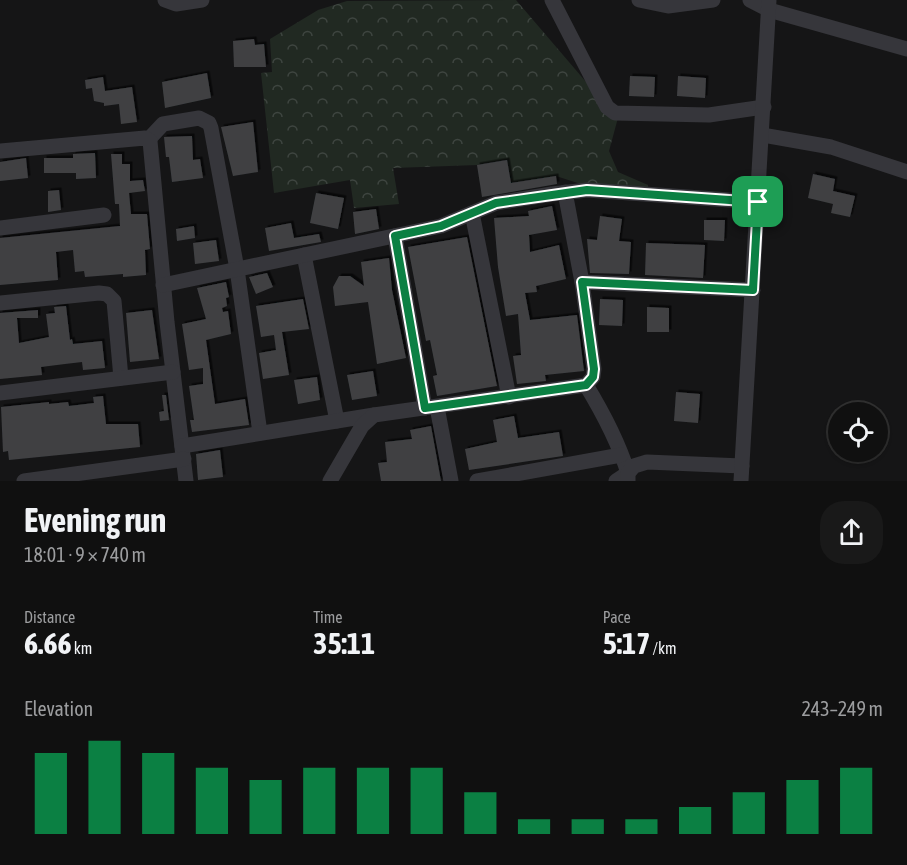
<!DOCTYPE html>
<meta charset="utf-8">
<style>
body{margin:0;font-family:"Asap Condensed",sans-serif;background:#191919;color:#f1f3f6;height:100vh;display:flex;flex-direction:column;font-size:22px;white-space:nowrap}
*{box-sizing:border-box;margin:0}
p{font-size:20px;color:#9c9d9f}
.icon{flex:none;width:33px;height:33px;fill:none;stroke:currentColor;stroke-width:2;stroke-linecap:round;stroke-linejoin:round}
.map{position:relative;height:481px;overflow:hidden}
.sheet{display:flex;flex-direction:column;background:#101010;flex:1}
.sheet>*{flex:none}
.controls{position:absolute;left:828px;top:402px;display:grid;gap:12px}
.controls a{display:grid;place-items:center;width:60px;height:60px;border-radius:50%;background:#101010;box-shadow:0 2px 4px #0004,0 0 0 2px #303030;font-size:30px}
.pin{position:absolute;display:grid;place-items:center;width:51px;height:51px;color:#fff;margin:-26px;border-radius:12px;box-shadow:0 3px 9px #0006}
.round{display:grid;place-items:center;flex:none;width:63px;height:63px;border-radius:24px;background:#191919}
.overview{display:flex;align-items:center;justify-content:space-between;height:102px;padding:0 24px}
h1{font-size:33px;font-weight:700;line-height:45px}
.figures{display:grid;grid-template-columns:repeat(3,1fr);gap:9px;height:102px;padding:6px 24px}
.figures div{display:grid;align-content:center}
.figures b{font-size:30px;font-weight:700}
.figures small{font-size:16px;font-weight:400}
.figures p{font-size:16px}
.chart{height:168px;padding:12px 24px}
.chart p{display:flex;justify-content:space-between}
.chart svg{width:100%;height:108px;margin-top:6px;stroke:#0b8043;stroke-width:6}
.map>svg:first-child{display:block}
</style>
<div class="map">
<svg width="907" height="481" viewBox="0 0 907 481">
<defs>
<pattern id="forest-crowns" width="20" height="18" patternUnits="userSpaceOnUse" patternTransform="scale(1.5)"><rect width="20" height="18" fill="#212922"/><path d="M2 6a3 3 0 1 1 6 0M12 15a3 3 0 1 1 6 0" fill="none" stroke="#3e4540"/></pattern>
<filter id="shadow"><feDropShadow dx="2.5" dy="-2.5" stdDeviation="0" flood-color="#0009"/></filter>
</defs>
<rect width="100%" height="100%" fill="#151516"/>
<path fill="url(#forest-crowns)" d="M516 0 610 110 619 114 609 151 618 172 648 185V194L587 186 556 176 512 183 507 160 477 165 393 168 399 204 354 208 350 180 274 193 261 73 272 72 270 39 318 10 347 1Z"/>
<g fill="#3f4043" filter="url(#shadow)">
<path d="M254 39 255 45 264 44 266 67H234L233 41Z"/>
<path d="M207 73 211 98 165 108 162 82Z"/>
<path d="M630 76 655 77 654 97 629 96Z"/>
<path d="M678 76 706 78 705 98 677 96Z"/>
<path d="M103 77 105 91 132 87 137 122 121 124 119 104 104 106V103L94 101 92 88 86 89 85 80Z"/>
<path d="M253 122 258 172 233 176 221 127Z"/>
<path d="M192 136 193 160 200 159 203 178 172 182 169 157H166L164 137Z"/>
<path d="M95 153 96 178 76 179V173H44V158H73V154Z"/>
<path d="M111 154H122V164H130V181L143 180 145 191 129 193 131 214H147L150 249 145 250 146 275 123 277V274L85 277 84 271 75 272 73 250 56 252 58 280 0 285V238L120 226 119 204H115Z"/>
<path d="M26 158 28 178 0 181V162Z"/>
<path d="M507 160 511 183 556 176 557 184 482 197 477 165Z"/>
<path d="M813 174 835 179 833 191 855 196 850 217 831 213 833 204 808 198Z"/>
<path d="M59 190 61 210 48 212V191Z"/>
<path d="M316 193 344 198 338 229 310 223Z"/>
<path d="M552 206 557 230 529 235 530 252 559 245 566 279 536 286 537 292 525 293 530 320 577 315 584 371 545 375 546 381 517 384 513 356 521 355 518 314 506 316 498 267 494 218 529 216 528 211Z"/>
<path d="M376 209 379 229 355 234 353 212Z"/>
<path d="M600 216 622 219 619 241 631 242 629 274 590 273 587 239 597 240Z"/>
<path d="M704 220H725L724 241 704 240Z"/>
<path d="M291 223 294 238 319 234 321 242 269 251 265 228Z"/>
<path d="M194 226 195 238 177 241 176 229Z"/>
<path d="M467 237 497 386 437 396 433 376 437 375 430 340 426 341 408 247Z"/>
<path d="M216 240 219 261 195 264 193 243Z"/>
<path d="M646 243 705 245 703 278 645 275Z"/>
<path d="M389 258 392 290 406 358 377 364 368 302 335 306 333 287 339 276H350L364 286 361 262Z"/>
<path d="M267 273 273 287 256 294 249 277Z"/>
<path d="M226 282 229 297 226 298 227 306 222 308 223 312 228 311 231 334 206 340 215 404 245 399 249 425 192 432 190 420H194L189 386 203 384V368L189 370 182 324 206 319 197 288Z"/>
<path d="M303 299 309 329 282 332 289 375 263 379 259 353 276 350 274 335 261 337 256 306Z"/>
<path d="M600 299 623 300 622 326 599 325Z"/>
<path d="M66 306 70 340 72 339 73 344 102 341 105 368 83 370 82 362 65 364 41 367 42 375 0 379V313L38 310V318H17L19 343 49 337 46 314 55 313 54 307Z"/>
<path d="M647 307 669 308V332H647Z"/>
<path d="M152 310 159 359 130 362 126 313Z"/>
<path d="M373 371 377 396 352 400 347 375Z"/>
<path d="M317 377 320 400 298 404 294 380Z"/>
<path d="M676 392 700 394 698 423 674 421Z"/>
<path d="M162 395H166L169 420 160 421 159 412 164 411Z"/>
<path d="M103 396 106 424H138L140 447 9 460 8 451 3 452 1 407 49 402V404L68 402 69 406 94 403 93 397Z"/>
<path d="M514 416 518 438 559 432 563 456 469 470 465 449 497 442 493 420Z"/>
<path d="M431 426 441 481H381L378 463 387 462 385 442 412 439 410 430Z"/>
<path d="M220 450 223 477 198 480 196 454Z"/>
</g>
<g fill="none" stroke-linecap="round" stroke-linejoin="round">
<g stroke="#36363b" stroke-width="15">
<path d="M165 0 176 4 202 0"/>
<path d="M552 0 607 107 615 113 709 115 764 107"/>
<path d="M639 0 668 6 713 0"/>
<path d="M750 0 769 10 907 49"/>
<path d="M762 135 831 147 907 172"/>
<path d="M148 140 163 124 199 118 209 123 211 128 237 269 260 433"/>
<path d="M0 151 134 139 145 138 150 141 167 322 186 481"/>
<path d="M472 213 509 397"/>
<path d="M0 228 104 215"/>
<path d="M395 236 425 408"/>
<path d="M304 255 337 421"/>
<path d="M582 282 753 290"/>
<path d="M163 285 441 226 496 203 552 194 587 190 758 202"/>
<path d="M0 303 99 293 107 294 114 301 121 378"/>
<path d="M586 385C603 413 618 441 628 473L616 481"/>
<path d="M0 393 173 372"/>
<path d="M437 407 451 481"/>
<path d="M182 446 374 415"/>
<path d="M24 481 184 459"/>
<path d="M330 481 362 426 374 415 586 385 593 377 594 369 582 282 565 192"/>
<path d="M477 481 621 455"/>
<path d="M628 481V473L634 466 647 462 742 466"/>
<path d="M741 481 769 0"/>
</g>
</g>
<g fill="none" stroke-linecap="round" stroke-linejoin="round">
<g stroke="#fff" stroke-width="12">
<path id="route" d="M587 190 758 202 753 290 582 282 594 369 593 377 586 385 425 408 395 236 441 226 496 203Z"/>
</g>
<use href="#route" stroke="#0b8043" stroke-width="8"/>
</g>
</svg>
<div class="controls">
<a><svg class="icon" aria-label="locate" viewBox="0 0 24 24"><circle cx="12" cy="12" r="6"/><path d="M12 2v4M12 18v4M2 12h4M18 12h4"/></svg></a>
</div>
<div class="pin" style="left:758px;top:202px;background:#1e9e55"><svg class="icon" aria-label="arrive" viewBox="0 0 24 24"><path d="M6 21V4h12l-3 4 3 4H6"/></svg></div>
</div>
<section class="sheet">
<div class="overview"><div><h1>Evening run</h1><p>18:01 · 9 × 740 m</p></div><a class="round"><svg class="icon" aria-label="share" viewBox="0 0 24 24"><path d="M12 15V3M7 8l5-5 5 5M5 13v7h14v-7"/></svg></a></div>
<div class="figures">
<div><p>Distance</p><b>6.66<small> km</small></b></div>
<div><p>Time</p><b>35:11</b></div>
<div><p>Pace</p><b>5:17<small> /km</small></b></div>
</div>
<div class="chart"><p><span>Elevation</span>243–249 m</p>
<svg viewBox="0 0 160 44" preserveAspectRatio="none"><path d="M5 44V11M15 44V6M25 44V11M35 44V17M45 44V22M55 44V17M65 44V17M75 44V17M85 44V27M95 44V38M105 44V38M115 44V38M125 44V33M135 44V27M145 44V22M155 44V17"/></svg>
</div>
</section>
